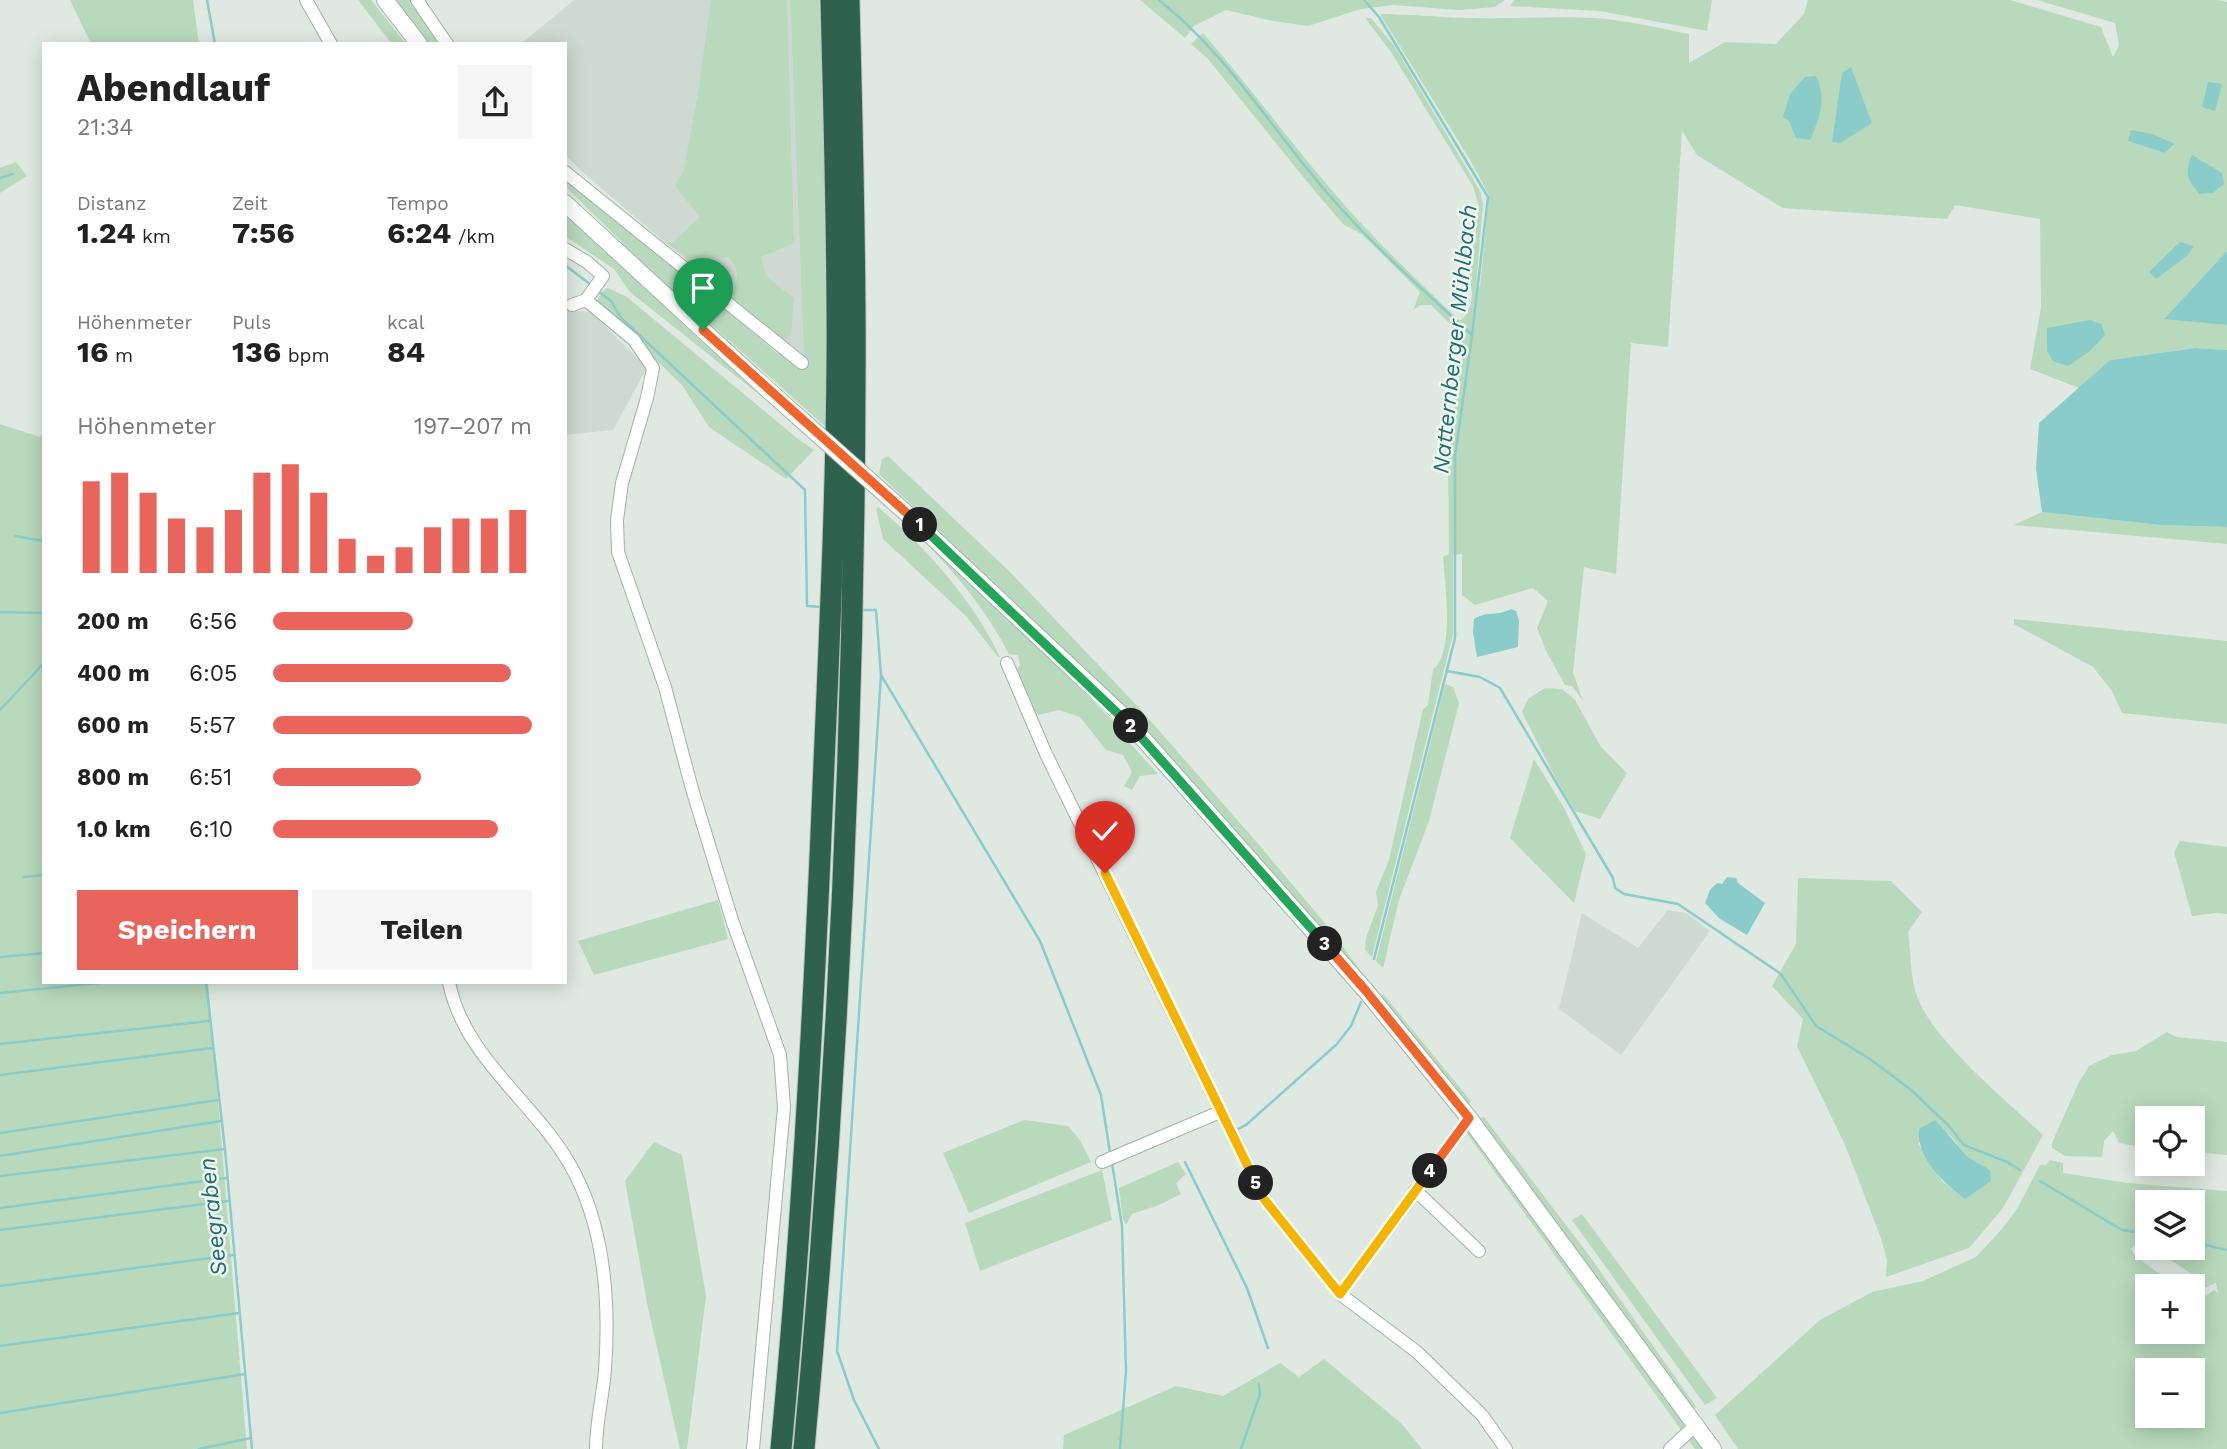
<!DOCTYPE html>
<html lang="de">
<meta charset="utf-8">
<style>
body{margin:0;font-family:"Work Sans",sans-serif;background:#f6f6f6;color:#222;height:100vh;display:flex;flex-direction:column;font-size:26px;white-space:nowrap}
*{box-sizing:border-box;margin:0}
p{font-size:23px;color:#767676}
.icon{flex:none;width:38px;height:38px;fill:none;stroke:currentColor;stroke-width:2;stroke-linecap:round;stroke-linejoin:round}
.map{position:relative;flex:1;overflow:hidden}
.panel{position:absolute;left:42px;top:42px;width:525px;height:942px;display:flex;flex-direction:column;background:#fff;border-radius:0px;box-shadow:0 4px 18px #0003}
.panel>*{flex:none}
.controls{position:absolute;left:2135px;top:1106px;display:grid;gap:14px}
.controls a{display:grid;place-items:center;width:70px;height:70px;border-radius:0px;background:#fff;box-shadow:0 4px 18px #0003;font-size:35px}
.pin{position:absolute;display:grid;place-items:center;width:60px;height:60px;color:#fff;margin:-72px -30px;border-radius:50% 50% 50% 0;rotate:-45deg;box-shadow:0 0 7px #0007}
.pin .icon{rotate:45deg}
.km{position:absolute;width:35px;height:35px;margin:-18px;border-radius:50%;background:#222;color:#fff;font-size:19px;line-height:35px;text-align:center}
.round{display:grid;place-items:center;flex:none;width:74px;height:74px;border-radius:0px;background:#f6f6f6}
.headline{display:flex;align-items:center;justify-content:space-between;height:119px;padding:0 35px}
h1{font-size:38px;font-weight:700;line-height:52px}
.metrics{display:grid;grid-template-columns:repeat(3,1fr);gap:10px;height:119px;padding:7px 35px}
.metrics div{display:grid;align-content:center}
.metrics b{font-size:30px;font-weight:700}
.metrics small{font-size:19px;font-weight:400}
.metrics p{font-size:19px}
.chart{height:196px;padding:14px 35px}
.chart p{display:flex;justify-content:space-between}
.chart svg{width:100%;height:126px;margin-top:7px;stroke:#e9655c;stroke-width:6}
.button{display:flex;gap:14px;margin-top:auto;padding:14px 35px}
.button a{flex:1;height:80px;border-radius:0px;background:#e9655c;color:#fff;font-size:28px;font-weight:700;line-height:80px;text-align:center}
.button a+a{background:#f6f6f6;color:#222}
ul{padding:0 35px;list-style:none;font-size:23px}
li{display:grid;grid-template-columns:112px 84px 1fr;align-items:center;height:52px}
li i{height:18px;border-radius:9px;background:#e9655c}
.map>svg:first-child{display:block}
</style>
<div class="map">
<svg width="2227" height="1449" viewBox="0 0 2227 1449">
<rect width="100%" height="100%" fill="#dfe9e2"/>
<g fill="#cdd9d1">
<path d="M574 0H790L804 360 581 171 565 154V44H521Z"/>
<path d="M565 305 577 311 591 312 647 368 613 430 565 435Z"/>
<path d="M1668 910 1686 913 1710 931 1621 1055 1559 1009 1582 913 1638 948Z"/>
</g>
<g fill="#b8d9bb" fill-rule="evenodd">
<path d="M70 0H193L199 44H91Z"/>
<path d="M358 0H371L406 44H392Z"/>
<path d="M393 0H410L439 44H428Z"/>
<path d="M711 0H787L794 243 761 257 766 276 794 298 791 335 779 342 729 299C737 280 743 274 728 257L688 258 665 241 672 243 700 217 675 186 684 170 699 87Z"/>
<path d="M790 0H819L823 74 827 428 652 272 565 186V174L777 353 804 360Z"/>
<path d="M1140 0H1505L1495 7 1459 10 1393 5 1361 9 1308 26 1273 21 1226 10 1194 26 1185 38Z"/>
<path d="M1515 0H1712L1707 31 1600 11 1510 6Z"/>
<path d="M1808 0H2010L2101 27 2113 57 2119 45 2115 23 2037 0H2217L2227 2V251L2165 318 2227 325V350L2195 348 2110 360 2079 388 2030 369 2041 308 2040 219 1955 205 1947 219 1783 208 1697 155 1682 131 1668 347 1631 343 1616 574 1584 567 1573 672 1583 701 1572 686 1565 685 1546 651 1537 628 1548 601 1533 588 1475 605 1462 595V554L1453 555V634L1372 957 1365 950 1366 938 1378 905 1376 892 1389 860 1423 709 1428 705 1433 669C1455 653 1445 583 1443 557L1449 554 1448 461 1461 361V341L1450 324 1431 305H1421L1413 310 1420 292 1362 234 1344 225 1318 195 1208 59 1191 44 1203 33C1247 83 1286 137 1329 187 1369 235 1415 278 1460 321 1472 311 1475 292 1469 279L1479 207 1473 186 1391 52 1365 18H1371L1395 47 1480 191 1483 204 1476 288 1480 287 1489 195 1470 160 1380 14C1412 14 1444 18 1476 18 1516 19 1555 16 1594 18 1626 20 1658 28 1689 34V63L1725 42 1776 44 1804 14ZM1851 68 1872 123 1833 142 1837 115ZM2131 131 2175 144V145L2165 153 2129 141Z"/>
<path d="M16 162 27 176 0 193V168Z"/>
<path d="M565 211 700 340 759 391 756 392 630 292 614 269 565 236Z"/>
<path d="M608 288 627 297 798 439 814 450 786 479 709 427 682 385 596 302 605 289Z"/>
<path d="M0 424 40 437 44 430V982H208L247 1449H0Z"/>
<path d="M888 456 1011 573 1142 711 1260 846 1329 928 1363 974 1361 975 1120 709 1037 624 879 474 882 459Z"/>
<path d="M878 507C927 549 972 599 1000 657H998L966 616 883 539 876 509Z"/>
<path d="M2042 512 2160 525 2227 527V544L2014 525Z"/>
<path d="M923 540 1049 657 1128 736 1126 739 1158 774 1140 776 1132 790 1124 786 1132 772 1123 755 1106 750 1080 717 1059 710 1038 715 1035 713 1015 673 1020 665 1018 655 1009 654C987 611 957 575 923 540Z"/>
<path d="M2014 619 2227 641V724L2122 713 2112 691 2093 667 2014 624Z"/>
<path d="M1445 684 1453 687 1459 703 1429 821 1399 900 1383 968 1376 961Z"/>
<path d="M1545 688 1562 689 1575 700 1601 747 1627 773 1600 819 1575 811 1556 779 1522 712 1528 699Z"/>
<path d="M1534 759 1564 808 1586 854 1574 903 1510 838Z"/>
<path d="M2180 841 2227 847V914L2216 913 2192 916 2174 852Z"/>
<path d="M1798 878 1891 881 1922 912 1908 932C1911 952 1910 977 1917 996 1933 1041 2007 1101 2043 1135L2003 1208 1969 1248 1886 1277 1887 1260 1881 1238 1845 1145 1797 1046 1803 1019 1772 986 1796 944ZM1949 1134 1968 1157 1990 1170 1965 1199 1942 1181 1918 1143Z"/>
<path d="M718 900 728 939 594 975 578 941Z"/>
<path d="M1383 994 1471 1101 1467 1105 1381 1000Z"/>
<path d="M2167 1032 2176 1037 2227 1042V1155L2193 1152V1118H2147V1148L2119 1143 2113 1131 2104 1141 2102 1157 2065 1156 2052 1148V1143L2079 1082 2089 1066 2112 1055 2136 1051Z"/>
<path d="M1484 1117 1588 1254 1697 1408 1688 1406 1478 1121 1479 1118Z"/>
<path d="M1024 1120 1068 1126 1080 1140 1091 1162 969 1213 943 1153Z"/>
<path d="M1465 1131 1472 1132 1704 1449H1695Z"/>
<path d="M654 1142 682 1155 706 1296 687 1449H680L648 1308 625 1181Z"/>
<path d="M2050 1160 2063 1163V1173L2128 1183 2227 1191V1449H1738L1715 1415 1820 1320 1872 1292 1923 1281 1976 1257 2002 1229 2017 1209 2040 1165H2046ZM2147 1202H2193V1248H2152L2192 1274 2189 1286H2193V1293L2216 1283 2218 1293 2214 1290 2193 1305V1332H2147V1286H2176L2135 1256 2131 1249 2140 1240 2147 1245ZM2147 1370H2193V1416H2147Z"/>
<path d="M1178 1162 1186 1174 1176 1183 1181 1194 1159 1205 1132 1214 1126 1225 1123 1219 1119 1188Z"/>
<path d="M1102 1170 1112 1220 980 1271 965 1223Z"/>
<path d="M1582 1214 1717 1398 1705 1405 1572 1220Z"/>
<path d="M1324 1359 1402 1424 1422 1449H1063L1064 1435 1176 1386 1223 1396 1280 1363 1299 1377Z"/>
</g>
<g fill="#89ccca">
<path d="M1851 67 1872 123 1840 143 1832 142 1842 73Z"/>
<path d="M1816 76C1827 99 1820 118 1810 140L1796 138 1789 121 1783 117 1790 94 1805 77Z"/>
<path d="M2208 82 2222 84 2215 111 2202 107Z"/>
<path d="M2131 130 2152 134 2175 144 2165 153 2128 141Z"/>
<path d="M2192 155 2222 173 2224 184 2213 193 2200 194C2187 180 2184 173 2192 155Z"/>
<path d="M2180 242 2194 246 2187 256 2156 279 2149 272Z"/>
<path d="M2227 251V325L2164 319Z"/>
<path d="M2090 320 2101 324 2105 335 2090 351 2068 366 2053 361 2047 351V328Z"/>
<path d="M2195 348 2227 350V527L2160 525 2042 512 2036 469 2039 423 2110 360Z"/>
<path d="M1511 609 1516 611 1519 620 1518 647 1477 657 1473 632 1474 619C1489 610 1496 617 1511 609Z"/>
<path d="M1727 877 1736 878 1738 883 1765 903 1747 935 1720 919 1705 903 1710 890 1717 883 1722 884Z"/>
<path d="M1935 1120 1968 1157 1990 1170 1991 1181 1965 1199C1944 1183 1916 1158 1919 1129Z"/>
</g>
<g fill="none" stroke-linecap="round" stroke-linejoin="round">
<g stroke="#89ccca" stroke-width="2.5">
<path d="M207 0 215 44"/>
<path d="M1159 0C1228 55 1273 131 1330 196 1373 246 1423 290 1471 334"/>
<path d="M1364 0 1379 17 1488 197 1472 335 1455 457V638L1374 959"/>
<path d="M0 178 13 174"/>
<path d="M565 265 591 285"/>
<path d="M598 291 611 301 621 318 805 490 807 606 821 607"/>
<path d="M15 536 44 541"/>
<path d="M862 610H876L881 675 1040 941 1101 1095 1110 1153"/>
<path d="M0 612 44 613"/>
<path d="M1447 671 1480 677 1500 688 1613 878 1615 888 1624 894 1678 904 1781 974 1816 1026 1870 1059 1910 1089 1948 1125 1964 1145 2007 1162 2020 1170"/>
<path d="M0 710 44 663"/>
<path d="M23 877 44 875"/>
<path d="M0 957 44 953"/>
<path d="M206 982 225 1149 252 1449"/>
<path d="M0 993 108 982"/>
<path d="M0 1044 209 1021"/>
<path d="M0 1075 212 1048"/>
<path d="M1238 1129 1246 1125 1336 1045 1351 1026 1361 1002"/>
<path d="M0 1133 218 1100"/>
<path d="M0 1156 221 1121"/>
<path d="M1185 1162 1247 1288 1268 1348"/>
<path d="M1112 1163 1122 1226 1126 1371 1120 1449"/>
<path d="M0 1176 225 1149"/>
<path d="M2040 1181 2122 1230 2147 1234"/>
<path d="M0 1208 226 1178"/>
<path d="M0 1230 228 1201"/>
<path d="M2193 1242 2227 1250"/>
<path d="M0 1286 233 1255"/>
<path d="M0 1346 239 1313"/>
<path d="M0 1413 245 1374"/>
<path d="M199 1449 251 1438"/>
<path d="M879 1449 854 1400 837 1351 881 675"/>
<path d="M1241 1449 1260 1394 1259 1384"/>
</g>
<g stroke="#a2b0a8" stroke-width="14">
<g id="minor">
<path d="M306 0 331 44"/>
<path d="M417 0 447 44"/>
<path d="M565 172 802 363"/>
<path d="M565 249 587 262 603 276 586 300 572 305"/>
<path d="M586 300 634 340 653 368 647 398 622 483 617 520 618 552 665 687 692 789 732 920 780 1055 784 1107 753 1449"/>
<path d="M1007 663 1046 754 1264 1199 1340 1294 1417 1352 1482 1415 1506 1449"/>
<path d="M449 982C463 1056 533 1101 569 1163 605 1224 610 1300 605 1370 603 1396 596 1422 596 1449"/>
<path d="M1102 1162 1220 1112"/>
<path d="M1415 1190 1479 1251"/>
<path d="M1340 1294 1469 1118"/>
<path d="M1670 1449 1696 1425"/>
</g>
</g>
<g stroke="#9fb4a8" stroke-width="18">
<g id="secondary">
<path d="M385 0 419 44"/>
<path d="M565 203 768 390"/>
<path d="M913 519 1123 716 1366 991 1469 1118 1713 1449"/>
</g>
</g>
<g stroke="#bcc3c0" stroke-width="23">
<g id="motorway">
<path d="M781 1449C802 1229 814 1008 823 787 829 646 836 505 837 364 838 243 834 121 831 0"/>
<path d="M804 1449C837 1094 854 736 855 379 856 253 852 126 849 0"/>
</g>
</g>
<use href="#minor" stroke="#fff" stroke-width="12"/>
<use href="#secondary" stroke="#fff" stroke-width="16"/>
<use href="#motorway" stroke="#2f624e" stroke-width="21"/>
<g stroke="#9fb4a8" stroke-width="18" stroke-linecap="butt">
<path id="secondary-bridge" d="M768 390 913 519"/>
</g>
<use href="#secondary-bridge" stroke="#fff" stroke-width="16"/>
</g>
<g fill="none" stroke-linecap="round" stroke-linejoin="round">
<g stroke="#fff" stroke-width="14">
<path id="split-1" d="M703 330 920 525"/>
</g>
<g stroke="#fff" stroke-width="14">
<path id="split-2" d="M920 525 1131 726"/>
</g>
<g stroke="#fff" stroke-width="14">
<path id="split-3" d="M1131 726 1325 944"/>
</g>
<g stroke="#fff" stroke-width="14">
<path id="split-4" d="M1325 944 1366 991 1469 1118 1430 1171"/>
</g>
<g stroke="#fff" stroke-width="14">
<path id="split-5" d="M1256 1183 1264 1199 1340 1294 1430 1171"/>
</g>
<g stroke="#fff" stroke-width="14">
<path id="split-6" d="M1105 873 1256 1183"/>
</g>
<use href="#split-1" stroke="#f0652b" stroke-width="9"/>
<use href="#split-2" stroke="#22a559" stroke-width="9"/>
<use href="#split-3" stroke="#22a559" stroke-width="9"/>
<use href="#split-4" stroke="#f0652b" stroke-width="9"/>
<use href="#split-5" stroke="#f5b400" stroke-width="9"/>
<use href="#split-6" stroke="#f5b400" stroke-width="9"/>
</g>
<g text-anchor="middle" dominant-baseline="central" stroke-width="5" stroke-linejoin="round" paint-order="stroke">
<g font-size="23" font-style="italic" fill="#1f6f6e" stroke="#eff6f1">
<text transform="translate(1455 339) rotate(-84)">Natternberger Mühlbach</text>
<text transform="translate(213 1217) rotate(-96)">Seegraben</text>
</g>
</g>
</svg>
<div class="controls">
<a><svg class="icon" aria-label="locate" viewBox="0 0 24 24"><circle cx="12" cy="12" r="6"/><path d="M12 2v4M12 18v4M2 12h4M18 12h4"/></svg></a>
<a><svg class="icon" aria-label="layers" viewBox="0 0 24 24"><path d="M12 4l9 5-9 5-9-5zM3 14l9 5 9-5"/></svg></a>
<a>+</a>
<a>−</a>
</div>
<div class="pin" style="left:703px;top:330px;background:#1e9e55"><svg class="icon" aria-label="arrive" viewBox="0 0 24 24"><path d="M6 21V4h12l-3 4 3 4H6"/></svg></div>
<div class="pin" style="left:1105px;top:873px;background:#d93025"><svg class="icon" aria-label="check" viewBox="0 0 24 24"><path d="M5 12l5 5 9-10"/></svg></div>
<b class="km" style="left:920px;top:525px">1</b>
<b class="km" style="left:1131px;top:726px">2</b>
<b class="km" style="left:1325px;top:944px">3</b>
<b class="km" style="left:1430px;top:1171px">4</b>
<b class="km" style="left:1256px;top:1183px">5</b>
<section class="panel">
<div class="headline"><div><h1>Abendlauf</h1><p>21:34</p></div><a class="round"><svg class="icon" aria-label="share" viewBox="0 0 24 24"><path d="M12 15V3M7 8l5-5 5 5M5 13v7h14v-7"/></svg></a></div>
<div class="metrics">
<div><p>Distanz</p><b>1.24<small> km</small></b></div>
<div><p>Zeit</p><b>7:56</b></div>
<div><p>Tempo</p><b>6:24<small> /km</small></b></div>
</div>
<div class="metrics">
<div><p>Höhenmeter</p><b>16<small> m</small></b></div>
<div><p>Puls</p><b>136<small> bpm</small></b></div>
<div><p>kcal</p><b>84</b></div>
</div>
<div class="chart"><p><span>Höhenmeter</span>197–207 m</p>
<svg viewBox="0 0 160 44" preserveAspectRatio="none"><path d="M5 44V12M15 44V9M25 44V16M35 44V25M45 44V28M55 44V22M65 44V9M75 44V6M85 44V16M95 44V32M105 44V38M115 44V35M125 44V28M135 44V25M145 44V25M155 44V22"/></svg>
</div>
<ul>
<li><b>200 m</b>6:56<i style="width:54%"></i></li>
<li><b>400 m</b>6:05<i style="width:92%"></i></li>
<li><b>600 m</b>5:57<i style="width:100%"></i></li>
<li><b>800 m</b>6:51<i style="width:57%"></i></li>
<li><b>1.0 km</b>6:10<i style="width:87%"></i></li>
</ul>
<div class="button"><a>Speichern</a><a>Teilen</a></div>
</section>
</div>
